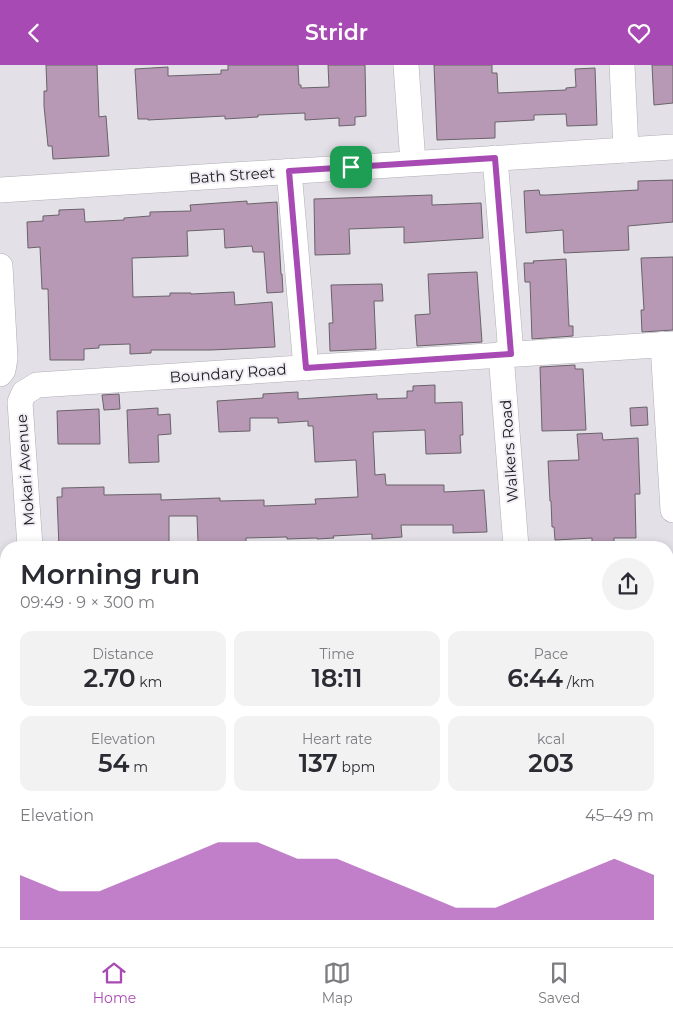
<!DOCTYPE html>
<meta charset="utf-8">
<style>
body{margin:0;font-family:Montserrat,sans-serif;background:#f2f2f3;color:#2b2b33;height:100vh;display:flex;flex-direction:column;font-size:19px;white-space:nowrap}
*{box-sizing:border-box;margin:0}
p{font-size:16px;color:#7c7c81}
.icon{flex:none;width:28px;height:28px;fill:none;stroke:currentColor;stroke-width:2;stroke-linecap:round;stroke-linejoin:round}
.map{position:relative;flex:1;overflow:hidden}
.sheet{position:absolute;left:0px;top:476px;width:674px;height:406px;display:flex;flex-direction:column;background:#fff;border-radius:20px 20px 0 0;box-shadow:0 2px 8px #0003}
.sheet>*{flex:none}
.pin{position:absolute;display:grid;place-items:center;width:42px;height:42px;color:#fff;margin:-21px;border-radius:10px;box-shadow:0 2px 8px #0006}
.round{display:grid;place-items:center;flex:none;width:52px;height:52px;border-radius:26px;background:#f2f2f3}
.overview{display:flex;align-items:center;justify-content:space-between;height:85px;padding:0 20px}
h1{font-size:28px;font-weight:600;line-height:38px}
.figures{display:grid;grid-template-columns:repeat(3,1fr);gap:8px;height:85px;padding:5px 20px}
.figures div{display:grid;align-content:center;border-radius:12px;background:#f2f2f3;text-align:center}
.figures b{font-size:25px;font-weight:600}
.figures small{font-size:14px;font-weight:400}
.figures p{font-size:14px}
.chart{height:140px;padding:10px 20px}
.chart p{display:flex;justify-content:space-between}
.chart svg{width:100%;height:90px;margin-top:5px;fill:#a84ab3;opacity:.7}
header{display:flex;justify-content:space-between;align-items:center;height:65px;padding:0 20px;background:#a84ab3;color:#fff;font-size:22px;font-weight:600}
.tabs{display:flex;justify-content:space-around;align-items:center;height:70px;border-top:1px solid #e1e1e2;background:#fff;font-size:14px;color:#7c7c81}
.tabs a{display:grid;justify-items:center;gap:2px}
.tabs .on{color:#a84ab3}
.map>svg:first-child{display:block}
</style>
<header><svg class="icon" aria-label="back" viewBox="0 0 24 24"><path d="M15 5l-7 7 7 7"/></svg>Stridr<svg class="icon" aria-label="heart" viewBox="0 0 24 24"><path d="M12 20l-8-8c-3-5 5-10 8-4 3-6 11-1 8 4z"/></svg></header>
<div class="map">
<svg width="673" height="882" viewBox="0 0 673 882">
<rect width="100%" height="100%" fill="#e4e0e8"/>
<rect fill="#a6b69c" x="19" y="876" width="45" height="6"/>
<g fill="#b799b5" stroke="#696368">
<path d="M46 0H97L99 52 106 51 109 91 53 94 52 81H48L44 41V26H47Z"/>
<path d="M228 0H298L299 20H301V23L329 22 328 0H365L366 51 355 52V60L339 61V53L305 55V48L258 50V52L225 54V51L148 55V54H138L135 4 168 2V11L221 9V5H228Z"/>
<path d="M434 0H492V8H497L498 28 566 25V23L576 22 575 4 595 3 597 60 567 61 566 49 534 50V55L495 57V73L437 75Z"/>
<path d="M652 0H673V38L654 40Z"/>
<path d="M673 115V157L628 161 629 185 564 188 563 165 526 168 524 126 539 125 540 130H547L638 125V116Z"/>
<path d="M432 130V140L481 138 483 173 404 178V162L349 164 350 189 315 190 314 134Z"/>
<path d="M247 136V139L277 137 281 209H282L283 227 267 228 264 187H253L252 181 225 183 224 164 187 166 188 191 132 193 133 232 170 231V228H191V229L234 227 235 240 272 237 275 282 211 285H151V288L130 289V279L99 280V283L84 284V295H50L48 224H42L40 182 28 183 27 157 43 156V151L59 150V145L84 144 85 157 124 155V153L150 151V147L191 146 190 140Z"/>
<path d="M673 192V265L642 267 641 245H644L641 193Z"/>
<path d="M566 194 569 261H573V271L532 274 530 217H525L524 198H534L533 196Z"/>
<path d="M477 207 482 277 417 281 415 250 430 249 428 209Z"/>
<path d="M382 219 383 236H374L376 284 330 286 329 258H333L331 220Z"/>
<path d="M575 300V304H583L586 365 542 366 540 302Z"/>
<path d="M435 320V338L462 337 463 370H460L461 388 426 389 425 365 373 367 375 410 385 409 386 420H444V427L484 425 487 467 453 468V460H401L402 472 372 474V469L333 471 334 473 317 474V473L287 474V472L246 473V482H205V478H198L197 451H169V481L59 482 57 432H62V423L104 422V430L161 429V435L220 433V436L264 435V441L316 439 315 434 358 432 356 395 315 397 313 361H308V356L278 358V353H250V366L219 367 217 336 263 333V329L298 327V334L377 329V334L407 333V326H413V321Z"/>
<path d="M119 329 120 344 104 345 102 330Z"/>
<path d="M647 342 648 360 631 361 630 343Z"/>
<path d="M158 343V350L170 349 171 369 158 370 159 397 129 398 127 345Z"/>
<path d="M99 344 100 379H58L57 346Z"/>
<path d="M602 368 603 375 638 373 640 429H635L636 473H614V478L592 479V473L555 475 554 462H552L551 436H550L548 396 579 395 577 369Z"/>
</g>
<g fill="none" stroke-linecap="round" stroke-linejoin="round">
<g stroke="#b1adb4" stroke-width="26">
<g id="minor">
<path d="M406 0 413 98"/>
<path d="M622 0 626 85"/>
<path d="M495 93 511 289"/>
<path d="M289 106 306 303"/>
<path d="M0 125 673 82"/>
<path d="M0 201 5 293 3 305 0 309"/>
<path d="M663 279 673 445"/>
<path d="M501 289 516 482"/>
<path d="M30 482 20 337 24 328 37 320 673 279"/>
<path d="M0 528H6"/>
<path d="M668 622 673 613"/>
<path d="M668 676 673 684"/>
<path d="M0 796 6 795"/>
<path d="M541 876V882"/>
</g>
</g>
<use href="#minor" stroke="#fff" stroke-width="25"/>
</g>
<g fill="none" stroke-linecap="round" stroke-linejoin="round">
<g stroke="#fff" stroke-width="10">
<path id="route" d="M495 93 511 289 306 303 289 106Z"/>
</g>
<use href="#route" stroke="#a84ab3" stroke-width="6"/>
</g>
<g text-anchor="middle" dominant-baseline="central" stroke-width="4" stroke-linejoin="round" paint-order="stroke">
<g font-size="15" fill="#212023" stroke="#f1edf5">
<text transform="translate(232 110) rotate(-4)">Bath Street</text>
<text transform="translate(228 308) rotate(-4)">Boundary Road</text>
<text transform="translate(509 386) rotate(-94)">Walkers Road</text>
<text transform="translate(25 405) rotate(-94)">Mokari Avenue</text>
</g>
</g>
</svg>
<div class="pin" style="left:351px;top:102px;background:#1e9e55"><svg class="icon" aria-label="arrive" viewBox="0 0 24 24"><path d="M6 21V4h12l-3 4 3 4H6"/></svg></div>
<section class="sheet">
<div class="overview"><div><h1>Morning run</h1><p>09:49 · 9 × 300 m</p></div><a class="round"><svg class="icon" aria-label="share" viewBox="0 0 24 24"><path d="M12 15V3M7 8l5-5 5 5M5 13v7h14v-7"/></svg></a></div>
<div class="figures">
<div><p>Distance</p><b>2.70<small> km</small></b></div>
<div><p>Time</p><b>18:11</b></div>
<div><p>Pace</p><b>6:44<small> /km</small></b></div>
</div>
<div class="figures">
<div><p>Elevation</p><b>54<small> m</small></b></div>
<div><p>Heart rate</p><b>137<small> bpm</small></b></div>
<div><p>kcal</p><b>203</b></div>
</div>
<div class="chart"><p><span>Elevation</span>45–49 m</p>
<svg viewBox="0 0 160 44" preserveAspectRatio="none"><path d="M0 44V22L10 30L20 30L30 22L40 14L50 6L60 6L70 14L80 14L90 22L100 30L110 38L120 38L130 30L140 22L150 14L160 22V44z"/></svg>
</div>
</section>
</div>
<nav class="tabs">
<a class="on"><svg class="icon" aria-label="home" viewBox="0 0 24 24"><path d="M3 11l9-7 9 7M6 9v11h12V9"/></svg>Home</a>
<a><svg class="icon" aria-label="map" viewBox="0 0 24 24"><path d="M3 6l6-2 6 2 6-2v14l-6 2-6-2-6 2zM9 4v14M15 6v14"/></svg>Map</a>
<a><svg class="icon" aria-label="saved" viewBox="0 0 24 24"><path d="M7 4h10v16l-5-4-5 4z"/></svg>Saved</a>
</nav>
